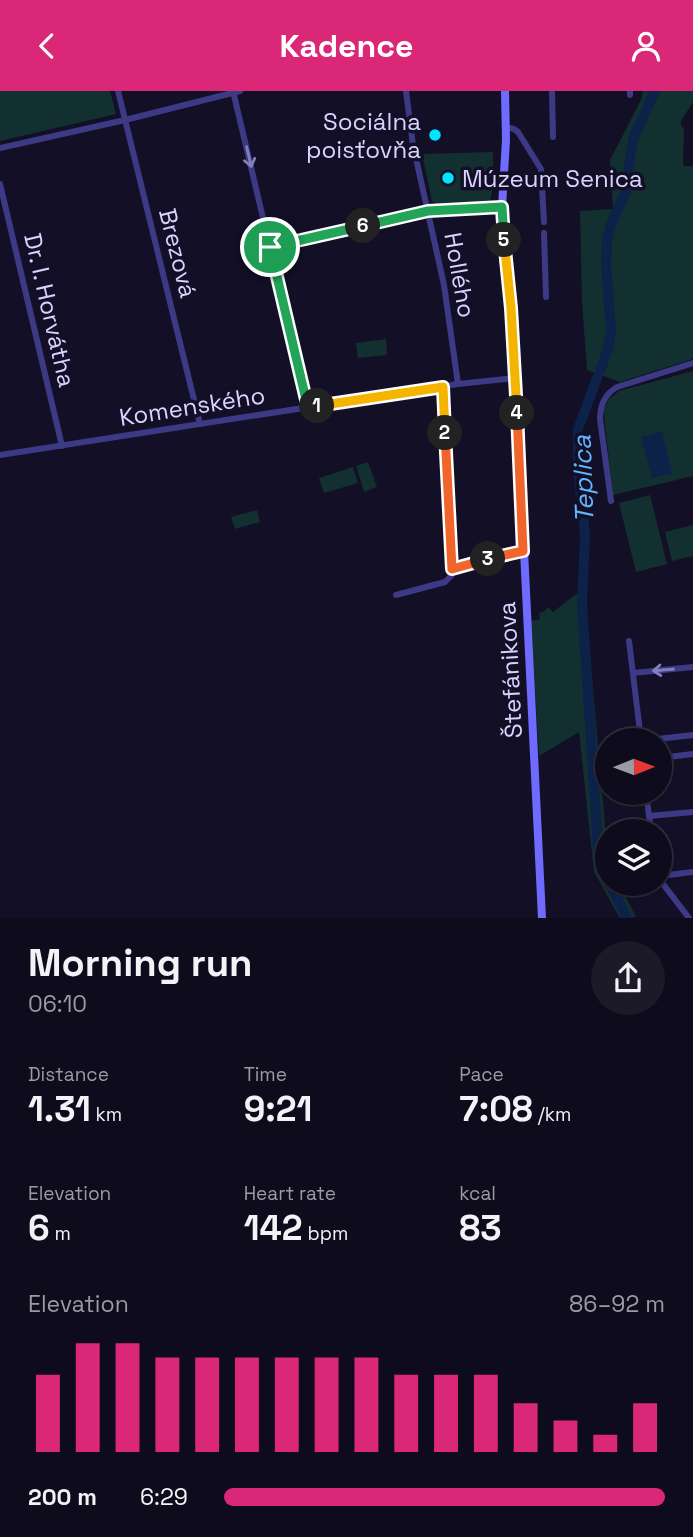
<!DOCTYPE html>
<meta charset="utf-8">
<style>
body{margin:0;font-family:"Space Grotesk",sans-serif;background:#1c1929;color:#f1f3f6;height:100vh;display:flex;flex-direction:column;font-size:26px;white-space:nowrap}
*{box-sizing:border-box;margin:0}
p{font-size:23px;color:#9b9ba3}
.icon{flex:none;width:38px;height:38px;fill:none;stroke:currentColor;stroke-width:2;stroke-linecap:round;stroke-linejoin:round}
.map{position:relative;height:827px;overflow:hidden}
.panel{display:flex;flex-direction:column;background:#0e0b1c;flex:1}
.panel>*{flex:none}
.needle{width:46px;rotate:89deg}
.buttons{position:absolute;left:595px;top:637px;display:grid;gap:14px}
.buttons a{display:grid;place-items:center;width:77px;height:77px;border-radius:50%;background:#0e0b1c;box-shadow:0 2px 5px #0004,0 0 0 2px #2e2b3b;font-size:35px}
.pin{position:absolute;display:grid;place-items:center;width:60px;height:60px;color:#fff;margin:-30px;border:4px solid #fff;border-radius:50%;box-shadow:0 2px 7px #0007}
.km{position:absolute;width:35px;height:35px;margin:-18px;border-radius:50%;background:#222;color:#fff;font-size:19px;line-height:35px;text-align:center}
.round{display:grid;place-items:center;flex:none;width:74px;height:74px;border-radius:37px;background:#1c1929}
.headline{display:flex;align-items:center;justify-content:space-between;height:119px;padding:0 28px}
h1{font-size:38px;font-weight:700;line-height:52px}
.stats{display:grid;grid-template-columns:repeat(3,1fr);gap:10px;height:119px;padding:7px 28px}
.stats div{display:grid;align-content:center}
.stats b{font-size:35px;font-weight:700}
.stats small{font-size:19px;font-weight:400}
.stats p{font-size:19px}
.chart{height:196px;padding:14px 28px}
.chart p{display:flex;justify-content:space-between}
.chart svg{width:100%;height:126px;margin-top:7px;stroke:#db2777;stroke-width:6}
ul{padding:0 28px;list-style:none;font-size:23px}
li{display:grid;grid-template-columns:112px 84px 1fr;align-items:center;height:52px}
li i{height:18px;border-radius:9px;background:#db2777}
header{display:flex;justify-content:space-between;align-items:center;height:91px;padding:0 28px;background:#db2777;color:#fff;font-size:32px;font-weight:700}
.map>svg:first-child{display:block}
</style>
<header><svg class="icon" aria-label="back" viewBox="0 0 24 24"><path d="M15 5l-7 7 7 7"/></svg>Kadence<svg class="icon" aria-label="person" viewBox="0 0 24 24"><circle cx="12" cy="8" r="4"/><path d="M4 21q1-7 8-7t8 7"/></svg></header>
<div class="map">
<svg width="693" height="827" viewBox="0 0 693 827">
<rect width="100%" height="100%" fill="#130f26"/>
<g fill="#12302f">
<path d="M0 0H110L116 23 0 50Z"/>
<path d="M643 0H693V11L681 30V35L684 37 683 75H693V268L620 291 587 279 582 211 580 120 613 118 610 69 641 9Z"/>
<path d="M493 61V97L490 110 436 114 432 110 422 63Z"/>
<path d="M386 248 387 264 358 267 356 252Z"/>
<path d="M693 280V385L613 404 604 325V318L609 308 619 300Z"/>
<path d="M368 371 377 396 364 401 356 375Z"/>
<path d="M353 376 358 392 324 402 319 387Z"/>
<path d="M650 404 667 473 636 481 619 412Z"/>
<path d="M257 419 260 431 235 438 231 426Z"/>
<path d="M693 434V465L672 470 665 441Z"/>
<path d="M584 497 607 755V793H619L636 826H619L594 781 579 641 539 665 531 530 540 528 539 522 545 520 548 516 553 521Z"/>
</g>
<path fill="#0c2248" d="M662 340 672 382 652 387 641 346Z"/>
<g fill="none" stroke-linecap="round" stroke-linejoin="round">
<g stroke="#0c2248" stroke-width="10">
<path d="M607 787 599 772 582 512 585 444 578 378V338L608 258 611 241 606 172 607 150 610 136 626 100 631 60 634 46 655 0"/>
<path d="M610 793 627 827"/>
</g>
<g stroke="#3d3a85" stroke-width="6">
<path d="M118 0 200 333"/>
<path d="M233 0 308 317"/>
<path d="M406 0 413 54 444 194 458 293"/>
<path d="M552 0 553 46"/>
<path d="M630 0V4"/>
<path d="M506 36 514 38 518 41 541 78 544 131"/>
<path d="M0 57 125 29 240 0"/>
<path d="M0 93 62 355"/>
<path d="M544 142 546 206"/>
<path d="M270 156 428 120 502 116"/>
<path d="M443 296 452 479"/>
<path d="M0 364 458 293 515 287"/>
<path d="M611 410 600 328C600 313 605 303 617 296L693 272"/>
<path d="M396 504 445 491 451 485 452 479 523 460"/>
<path d="M629 550 641 649"/>
<path d="M633 582 693 576"/>
<path d="M649 649 693 644"/>
<path d="M660 667 693 663"/>
<path d="M646 702 651 740"/>
<path d="M649 725 693 721"/>
<path d="M660 785 693 781"/>
<path d="M660 789 689 827"/>
</g>
<path stroke="#6f6bff" stroke-width="8" d="M505 0 506 49 502 116 515 276 542 827"/>
</g>
<defs><path id="oneway-shaft" d="M-6 0H5M1.5-3L5.5 0L1.5 3" fill="none" stroke-width="1.6" stroke-linecap="round" stroke-linejoin="round" transform="scale(1.75)"/></defs>
<g stroke="#837fbc">
<use href="#oneway-shaft" transform="translate(249 66) rotate(77)"/>
<use href="#oneway-shaft" transform="translate(663 579) rotate(175)"/>
</g>
<g fill="none" stroke-linecap="round" stroke-linejoin="round">
<g stroke="#fff" stroke-width="14">
<path id="split-1" d="M270 156 308 317 317 315"/>
</g>
<g stroke="#fff" stroke-width="14">
<path id="split-2" d="M317 315 443 296 445 342"/>
</g>
<g stroke="#fff" stroke-width="14">
<path id="split-3" d="M445 342 452 478 488 468"/>
</g>
<g stroke="#fff" stroke-width="14">
<path id="split-4" d="M488 468 523 460 517 322"/>
</g>
<g stroke="#fff" stroke-width="14">
<path id="split-5" d="M504 149 511 217 517 322"/>
</g>
<g stroke="#fff" stroke-width="14">
<path id="split-6" d="M363 135 428 120 502 116 504 149"/>
</g>
<g stroke="#fff" stroke-width="14">
<path id="split-7" d="M270 156 363 135"/>
</g>
<use href="#split-1" stroke="#22a559" stroke-width="9"/>
<use href="#split-2" stroke="#f5b400" stroke-width="9"/>
<use href="#split-3" stroke="#f0652b" stroke-width="9"/>
<use href="#split-4" stroke="#f0652b" stroke-width="9"/>
<use href="#split-5" stroke="#f5b400" stroke-width="9"/>
<use href="#split-6" stroke="#22a559" stroke-width="9"/>
<use href="#split-7" stroke="#22a559" stroke-width="9"/>
</g>
<g fill="#00e5ff" stroke="#130f26" stroke-width="2.5">
<circle cx="435" cy="44" r="7"/>
<circle cx="448" cy="87" r="7"/>
</g>
<g text-anchor="middle" dominant-baseline="central" stroke-width="7" stroke-linejoin="round" paint-order="stroke">
<g font-size="24" fill="#d9d4ff" stroke="#130f26" text-anchor="end">
<text x="421" y="30">Sociálna<tspan x="421" dy="28">poisťovňa</tspan></text>
<text x="462" y="87" text-anchor="start">Múzeum Senica</text>
</g>
<g font-size="24" fill="#d9d4ff" stroke="#130f26">
<text transform="translate(178 162) rotate(76)">Brezová</text>
<text transform="translate(460 184) rotate(80)">Hollého</text>
<text transform="translate(50 219) rotate(77)">Dr. I. Horvátha</text>
<text transform="translate(192 315) rotate(-9)">Komenského</text>
<text transform="translate(510 579) rotate(-93)">Štefánikova</text>
</g>
<g font-size="26" font-style="italic" fill="#62b6ff" stroke="#130f26">
<text transform="translate(583 388) rotate(-92)">Teplica</text>
</g>
</g>
</svg>
<div class="buttons">
<a><svg class="needle" viewBox="-14 -14 28 28"><path d="M0-13l5 13h-10z" fill="#e53935"/><path d="M0 13l5-13h-10z" fill="#9b9ba3"/></svg></a>
<a><svg class="icon" aria-label="layers" viewBox="0 0 24 24"><path d="M12 4l9 5-9 5-9-5zM3 14l9 5 9-5"/></svg></a>
</div>
<div class="pin" style="left:270px;top:156px;background:#1e9e55"><svg class="icon" aria-label="arrive" viewBox="0 0 24 24"><path d="M6 21V4h12l-3 4 3 4H6"/></svg></div>
<b class="km" style="left:317px;top:315px">1</b>
<b class="km" style="left:445px;top:342px">2</b>
<b class="km" style="left:488px;top:468px">3</b>
<b class="km" style="left:517px;top:322px">4</b>
<b class="km" style="left:504px;top:149px">5</b>
<b class="km" style="left:363px;top:135px">6</b>
</div>
<section class="panel">
<div class="headline"><div><h1>Morning run</h1><p>06:10</p></div><a class="round"><svg class="icon" aria-label="share" viewBox="0 0 24 24"><path d="M12 15V3M7 8l5-5 5 5M5 13v7h14v-7"/></svg></a></div>
<div class="stats">
<div><p>Distance</p><b>1.31<small> km</small></b></div>
<div><p>Time</p><b>9:21</b></div>
<div><p>Pace</p><b>7:08<small> /km</small></b></div>
</div>
<div class="stats">
<div><p>Elevation</p><b>6<small> m</small></b></div>
<div><p>Heart rate</p><b>142<small> bpm</small></b></div>
<div><p>kcal</p><b>83</b></div>
</div>
<div class="chart"><p><span>Elevation</span>86–92 m</p>
<svg viewBox="0 0 160 44" preserveAspectRatio="none"><path d="M5 44V17M15 44V6M25 44V6M35 44V11M45 44V11M55 44V11M65 44V11M75 44V11M85 44V11M95 44V17M105 44V17M115 44V17M125 44V27M135 44V33M145 44V38M155 44V27"/></svg>
</div>
<ul>
<li><b>200 m</b>6:29<i style="width:100%"></i></li>
</ul>
</section>
